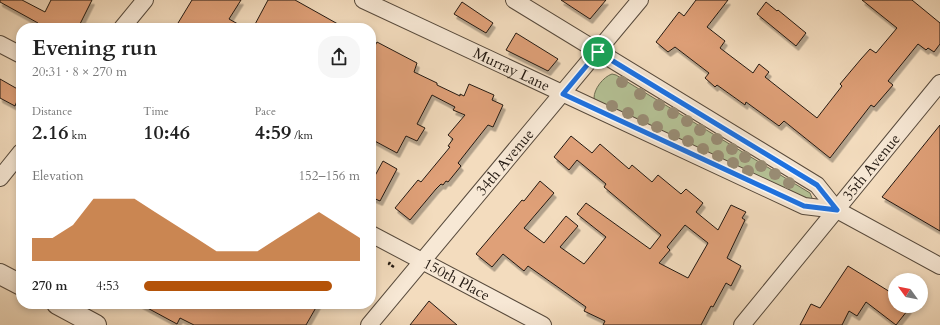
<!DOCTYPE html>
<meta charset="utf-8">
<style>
body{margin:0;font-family:Cardo,serif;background:#f6f6f6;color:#222;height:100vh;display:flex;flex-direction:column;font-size:15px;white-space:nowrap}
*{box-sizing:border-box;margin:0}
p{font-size:13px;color:#767676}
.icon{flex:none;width:22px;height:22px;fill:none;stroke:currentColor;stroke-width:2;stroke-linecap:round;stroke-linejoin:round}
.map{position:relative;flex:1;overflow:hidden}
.panel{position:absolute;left:16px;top:23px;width:360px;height:286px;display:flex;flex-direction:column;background:#fff;border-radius:16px;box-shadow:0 2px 6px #0003}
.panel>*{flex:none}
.needle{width:26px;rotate:303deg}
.controls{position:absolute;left:888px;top:273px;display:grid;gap:8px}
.controls a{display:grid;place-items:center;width:40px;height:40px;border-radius:50%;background:#fff;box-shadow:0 2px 6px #0003;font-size:20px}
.pin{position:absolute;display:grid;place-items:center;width:34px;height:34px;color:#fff;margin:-17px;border:2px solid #fff;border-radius:50%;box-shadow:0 1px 4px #0007}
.round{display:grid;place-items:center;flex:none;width:42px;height:42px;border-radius:16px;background:#f6f6f6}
.summary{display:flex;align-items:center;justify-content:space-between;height:68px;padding:0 16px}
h1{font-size:22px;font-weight:700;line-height:30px}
.figures{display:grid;grid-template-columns:repeat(3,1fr);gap:6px;height:68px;padding:4px 16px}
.figures div{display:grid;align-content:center}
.figures b{font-size:20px;font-weight:700}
.figures small{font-size:11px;font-weight:400}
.figures p{font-size:11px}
.chart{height:112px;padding:8px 16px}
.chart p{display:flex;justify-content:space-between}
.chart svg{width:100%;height:72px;margin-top:4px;fill:#b45309;opacity:.7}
ul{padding:0 16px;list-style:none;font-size:13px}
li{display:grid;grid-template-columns:64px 48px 1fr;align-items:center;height:30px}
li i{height:10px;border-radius:5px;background:#b45309}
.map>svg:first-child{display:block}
</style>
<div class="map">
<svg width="940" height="325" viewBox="0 0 940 325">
<defs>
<filter id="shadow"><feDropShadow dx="2.5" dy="4.5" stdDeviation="0" flood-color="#0004"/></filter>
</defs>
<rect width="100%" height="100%" fill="#f3dcbe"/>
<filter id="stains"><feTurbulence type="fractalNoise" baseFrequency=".005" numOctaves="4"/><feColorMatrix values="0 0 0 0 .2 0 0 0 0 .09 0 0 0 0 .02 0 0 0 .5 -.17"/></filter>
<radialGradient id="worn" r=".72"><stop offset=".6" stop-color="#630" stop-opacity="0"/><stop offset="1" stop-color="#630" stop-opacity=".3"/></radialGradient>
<path fill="#b5c296" stroke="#6c6e54" d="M612 74 616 75 810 193 812 198 809 201 596 101 594 98C594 89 603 77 612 74Z"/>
<g fill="#dfa078" stroke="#231911" fill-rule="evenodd" filter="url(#shadow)">
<path d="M0 0H22L45 12 51 0H92L78 28H35L38 23 0 2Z"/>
<path d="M192 0H241L229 19 245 28H175Z"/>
<path d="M268 0H295L345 28H253Z"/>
<path d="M561 0H606L590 19Z"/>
<path d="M696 0H728L707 27 725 41 720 48 753 73 759 64 769 72 765 77 817 118 842 86 840 84 861 59 870 49 876 53 897 28 862 0H912L940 23V44L934 52 928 48 926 50 918 44 888 81 893 85 874 107 871 105 830 158 784 121 779 126 746 102 745 105 717 85 715 87 705 78 709 73 675 47 668 52 656 42 679 12 684 16Z"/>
<path d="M462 2 493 23 486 33 454 14Z"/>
<path d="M766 2 777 11 778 10 806 33 796 46 757 14Z"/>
<path d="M516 33 558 59 548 71 506 50Z"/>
<path d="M377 42 417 63 414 72 437 83V85L460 96V94L464 96 469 84 494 95 492 100 503 105 493 127 488 125 458 163 461 166 448 182 446 181 443 185 441 184 436 189 410 220 395 208 418 180 421 182 450 147 448 146 453 139 448 135 465 115 453 110 455 107 432 95 417 124 425 128 417 141 406 136 397 153 371 139V53Z"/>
<path d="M0 79 21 91 15 106 0 98Z"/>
<path d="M940 125V231L882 197Z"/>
<path d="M571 136 592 153 600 144 629 169 632 165 652 182 658 175 681 194 686 189 703 203 696 212 718 230 731 205 746 212 742 218 745 220 727 258 741 266 731 286 726 283 713 307 711 306 701 325H603L605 321 584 311 586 307 528 266 524 271 503 254 492 267 476 254 522 200 524 201 540 181 554 193 524 228 544 243 566 216 578 226 560 247 584 264 606 237 577 214 586 203 650 249 661 235 604 187 606 184 577 160 569 170 554 157ZM685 225 708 243 688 278 659 263 670 250 667 247Z"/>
<path d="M383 161 397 169 380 201 371 197V183Z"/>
<path d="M848 266 895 295V306H911L896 325 866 302 857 316 849 311 842 325H800L811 304 820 308Z"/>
<path d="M429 301 457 325H410Z"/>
<path d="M140 304H318L306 325H194L180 318 177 324Z"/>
</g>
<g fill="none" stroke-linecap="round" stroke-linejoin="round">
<g stroke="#574a3c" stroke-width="18">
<g id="minor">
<path id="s1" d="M363 0 804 206 837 210"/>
<path d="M514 0 817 185 837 210 940 266"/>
<path d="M122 28 145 0"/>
<path d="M0 44 21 55"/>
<path d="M0 178 21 152"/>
<path id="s2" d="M371 234 543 325"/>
<path id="s3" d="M369 325 640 0"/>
<path id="s4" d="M742 325 940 83"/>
</g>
</g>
<g stroke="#574a3c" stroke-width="22">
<g id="tertiary">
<path d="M0 274 21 285"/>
<path d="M57 304 96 325"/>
</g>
</g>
<path stroke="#231911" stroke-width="2.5" stroke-dasharray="3 2" stroke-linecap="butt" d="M390 262 389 264 394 267"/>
<use href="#minor" stroke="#f7e8d5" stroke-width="16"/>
<use href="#tertiary" stroke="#f7e8d5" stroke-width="20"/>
</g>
<g fill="#998d75">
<circle cx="622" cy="82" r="6"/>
<circle cx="640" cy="94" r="6"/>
<circle cx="659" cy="105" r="6"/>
<circle cx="612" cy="106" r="6"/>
<circle cx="628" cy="113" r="6"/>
<circle cx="673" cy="113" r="6"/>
<circle cx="643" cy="120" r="6"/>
<circle cx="687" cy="121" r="6"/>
<circle cx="657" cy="127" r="6"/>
<circle cx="700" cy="130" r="6"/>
<circle cx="674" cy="135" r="6"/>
<circle cx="717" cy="139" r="6"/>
<circle cx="688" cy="141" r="6"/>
<circle cx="703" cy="149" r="6"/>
<circle cx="732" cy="149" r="6"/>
<circle cx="718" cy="156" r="6"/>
<circle cx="745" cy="157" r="6"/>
<circle cx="733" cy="163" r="6"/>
<circle cx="761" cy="166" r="6"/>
<circle cx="748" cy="171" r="6"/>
<circle cx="775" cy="174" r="6"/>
<circle cx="789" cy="183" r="6"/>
</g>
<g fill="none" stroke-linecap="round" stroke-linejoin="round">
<g stroke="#fff" stroke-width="8">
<path id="route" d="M598 52 817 185 837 210 804 206 563 94Z"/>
</g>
<use href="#route" stroke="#1a73e8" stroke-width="5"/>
</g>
<g text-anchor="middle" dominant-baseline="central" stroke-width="4" stroke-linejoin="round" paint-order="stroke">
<g font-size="15" fill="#231911" stroke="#f7e8d5">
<text stroke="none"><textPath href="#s1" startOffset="164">Murray Lane</textPath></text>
<text stroke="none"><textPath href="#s3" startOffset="212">34th Avenue</textPath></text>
<text stroke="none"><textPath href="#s4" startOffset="204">35th Avenue</textPath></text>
<text stroke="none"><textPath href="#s2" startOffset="97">150th Place</textPath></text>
</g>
</g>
<rect width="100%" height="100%" filter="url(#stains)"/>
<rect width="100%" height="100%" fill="url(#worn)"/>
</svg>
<div class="controls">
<a><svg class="needle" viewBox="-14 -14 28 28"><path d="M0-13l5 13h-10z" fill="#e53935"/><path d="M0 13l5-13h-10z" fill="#767676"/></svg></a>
</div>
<div class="pin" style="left:598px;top:52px;background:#1e9e55"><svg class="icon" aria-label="arrive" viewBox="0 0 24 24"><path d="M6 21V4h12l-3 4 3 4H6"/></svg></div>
<section class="panel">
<div class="summary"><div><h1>Evening run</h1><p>20:31 · 8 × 270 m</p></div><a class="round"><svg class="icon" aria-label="share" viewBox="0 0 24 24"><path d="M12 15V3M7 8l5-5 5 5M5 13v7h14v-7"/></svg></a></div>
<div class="figures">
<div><p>Distance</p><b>2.16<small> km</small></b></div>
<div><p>Time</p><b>10:46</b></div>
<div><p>Pace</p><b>4:59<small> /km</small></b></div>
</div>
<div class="chart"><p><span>Elevation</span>152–156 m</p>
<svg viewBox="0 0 160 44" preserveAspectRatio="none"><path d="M0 44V30L10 30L20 22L30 6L40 6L50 6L60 14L70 22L80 30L90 38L100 38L110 38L120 30L130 22L140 14L150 22L160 30V44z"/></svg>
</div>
<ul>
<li><b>270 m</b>4:53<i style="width:87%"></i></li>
</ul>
</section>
</div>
